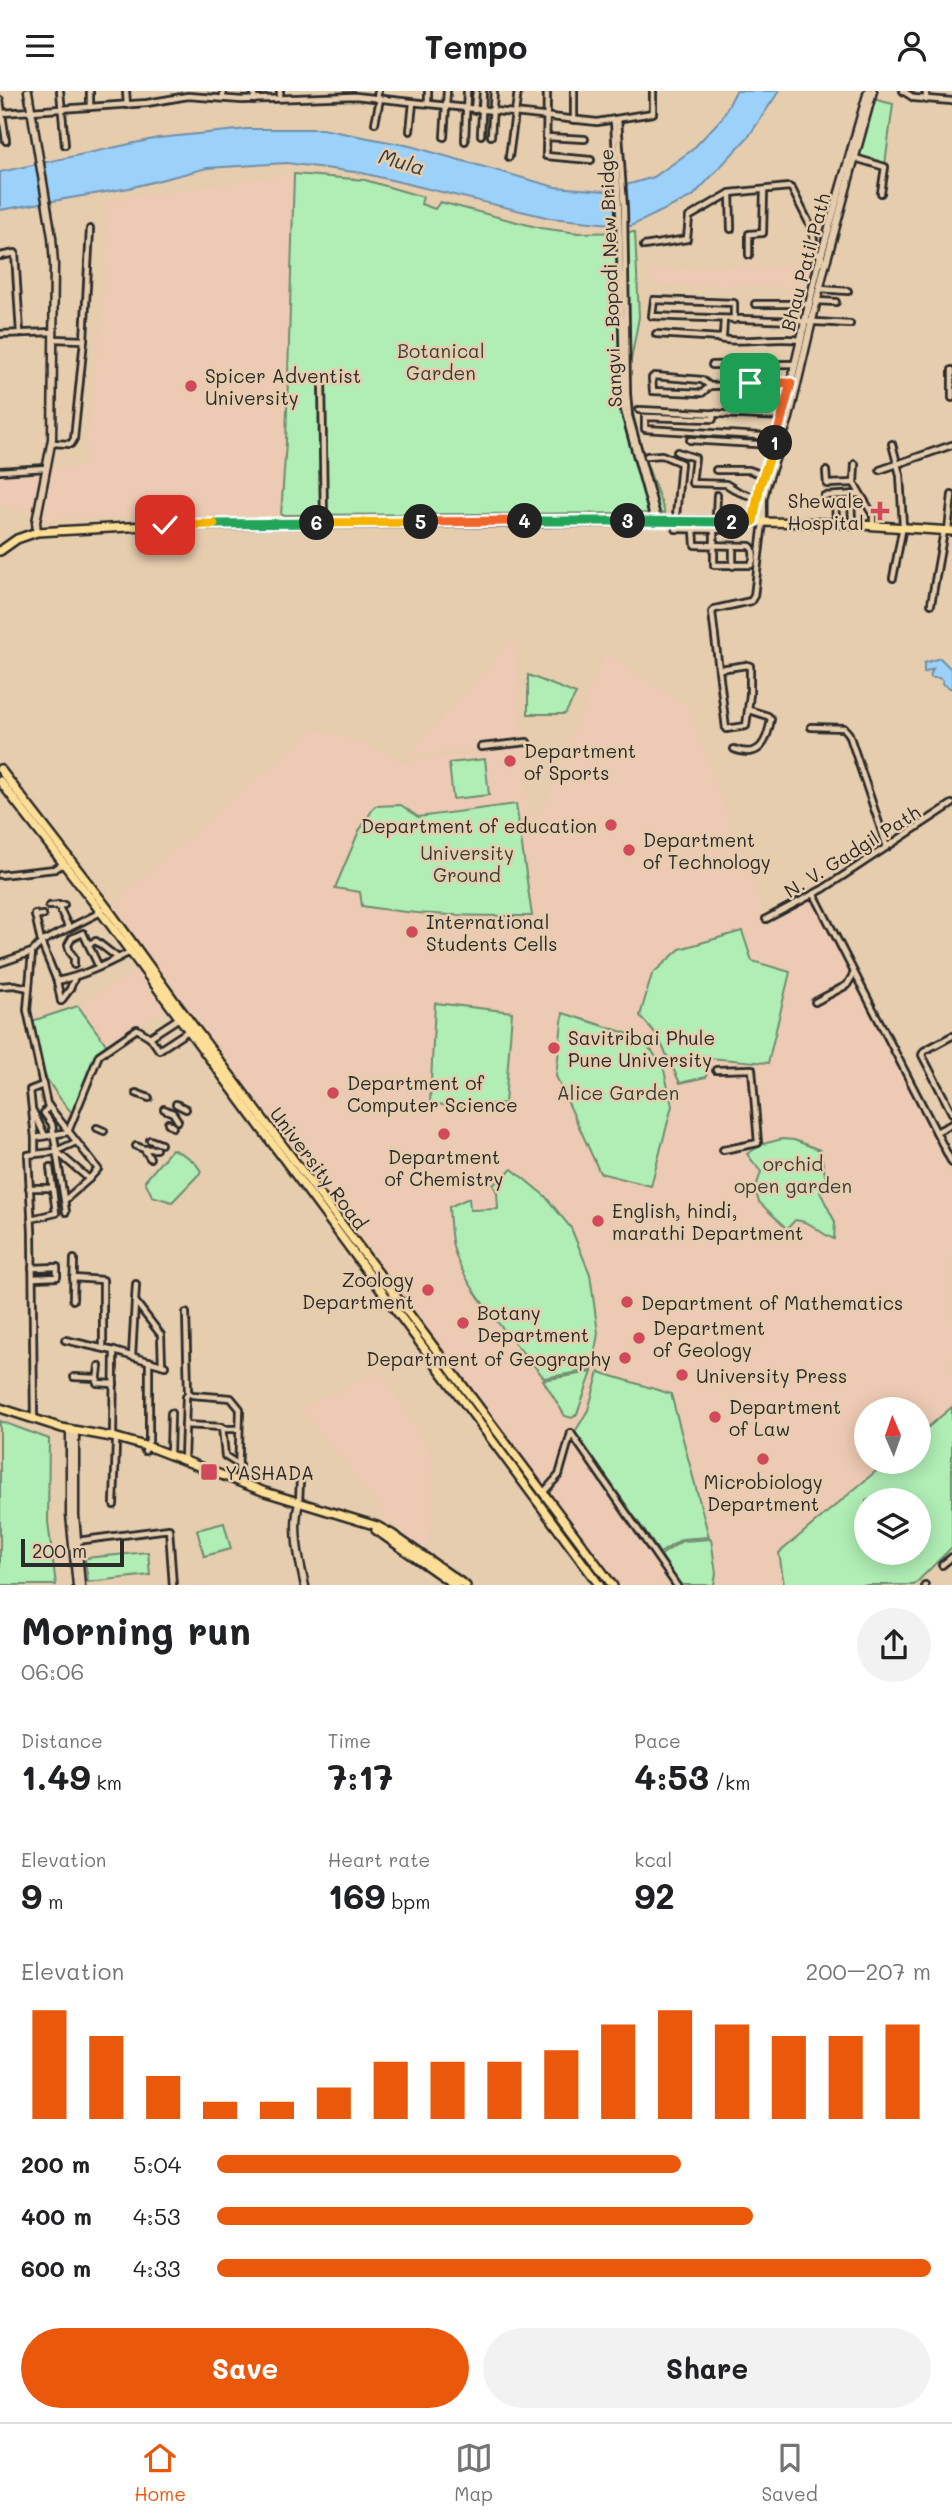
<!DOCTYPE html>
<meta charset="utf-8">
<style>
body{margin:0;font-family:Mali,sans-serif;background:#f2f2f2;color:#202124;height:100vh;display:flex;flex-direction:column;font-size:26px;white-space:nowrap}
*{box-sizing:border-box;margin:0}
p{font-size:23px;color:#757577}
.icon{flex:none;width:38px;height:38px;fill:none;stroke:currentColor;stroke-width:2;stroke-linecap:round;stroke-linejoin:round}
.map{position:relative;height:1494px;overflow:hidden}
.details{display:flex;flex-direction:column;background:#fff;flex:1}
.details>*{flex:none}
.needle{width:46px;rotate:358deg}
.buttons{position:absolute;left:854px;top:1306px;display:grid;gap:14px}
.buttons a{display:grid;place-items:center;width:77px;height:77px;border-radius:50%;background:#fff;box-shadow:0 4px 18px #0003;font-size:35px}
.scale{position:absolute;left:21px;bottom:18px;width:103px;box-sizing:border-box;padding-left:7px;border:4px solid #2b2b2b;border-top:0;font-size:19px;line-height:24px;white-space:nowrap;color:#2b2b2b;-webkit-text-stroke:5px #e6cdae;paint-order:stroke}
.pin{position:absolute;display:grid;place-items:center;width:60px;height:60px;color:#fff;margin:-30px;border-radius:14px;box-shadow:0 4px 10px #0006}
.km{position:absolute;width:35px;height:35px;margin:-18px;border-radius:50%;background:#222;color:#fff;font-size:19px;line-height:35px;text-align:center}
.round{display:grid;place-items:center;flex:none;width:74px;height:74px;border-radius:37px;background:#f2f2f2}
.overview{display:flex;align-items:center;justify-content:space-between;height:119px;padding:0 21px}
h1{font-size:38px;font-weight:800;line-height:52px}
.stats{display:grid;grid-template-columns:repeat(3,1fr);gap:10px;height:119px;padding:7px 21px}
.stats div{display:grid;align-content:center}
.stats b{font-size:35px;font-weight:800}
.stats small{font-size:19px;font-weight:400}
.stats p{font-size:19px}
.chart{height:196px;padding:14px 21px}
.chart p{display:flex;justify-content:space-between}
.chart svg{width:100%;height:126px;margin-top:7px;stroke:#ea580c;stroke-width:6}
.cta{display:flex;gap:14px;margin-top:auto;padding:14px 21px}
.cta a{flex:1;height:80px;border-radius:42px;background:#ea580c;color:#fff;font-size:28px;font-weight:800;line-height:80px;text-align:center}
.cta a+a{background:#f2f2f2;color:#202124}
ul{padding:0 21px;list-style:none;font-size:23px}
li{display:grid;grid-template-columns:112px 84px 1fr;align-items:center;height:52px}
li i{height:18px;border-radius:9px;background:#ea580c}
header{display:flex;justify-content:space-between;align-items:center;height:91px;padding:0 21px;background:#fff;font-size:32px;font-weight:800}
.tab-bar{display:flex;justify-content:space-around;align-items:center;height:98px;border-top:2px solid #e0e0e0;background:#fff;font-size:19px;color:#757577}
.tab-bar a{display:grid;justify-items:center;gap:4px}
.tab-bar .selected{color:#ea580c}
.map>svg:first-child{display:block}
</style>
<header><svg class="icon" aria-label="menu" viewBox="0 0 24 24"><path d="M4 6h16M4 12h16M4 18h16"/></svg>Tempo<svg class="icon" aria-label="person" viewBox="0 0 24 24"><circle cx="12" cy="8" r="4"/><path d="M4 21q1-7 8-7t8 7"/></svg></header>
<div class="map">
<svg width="952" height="1495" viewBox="0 0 952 1495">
<rect width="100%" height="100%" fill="#e6cdae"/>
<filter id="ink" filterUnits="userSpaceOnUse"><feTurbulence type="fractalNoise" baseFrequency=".0143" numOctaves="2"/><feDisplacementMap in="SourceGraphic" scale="14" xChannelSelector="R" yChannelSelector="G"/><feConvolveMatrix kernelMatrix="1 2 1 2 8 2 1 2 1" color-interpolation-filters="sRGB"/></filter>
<g filter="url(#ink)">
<g fill="#edcab3">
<path d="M294 83 286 351 281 424H165L39 429 48 400 50 377 84 376 100 238 106 160 105 110Z"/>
<path d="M816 173 811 197 650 193V179Z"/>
<path d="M42 377 39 403 32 423 0 412V378Z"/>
<path d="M514 547 524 655 412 665 410 663Z"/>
<path d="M605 562 687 614 766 828 814 803 952 1086V1316L919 1344V1318H866V1370H888L779 1462 784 1494H614L180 905 175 907 110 817 112 813 316 637 391 663 402 671 524 657 528 723 541 725Z"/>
<path d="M138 879 166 917 108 956 78 915Z"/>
<path d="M382 1281 432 1363V1423L427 1460 399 1442 398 1436 388 1431 384 1432 383 1421 301 1317Z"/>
</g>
<g fill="#b0eeb5" stroke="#6e8c70" stroke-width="2" fill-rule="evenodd">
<path d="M873 8 893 13 885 74 858 66Z"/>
<path d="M294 83 365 89 423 106 421 113 435 118 440 111 540 137 578 142 635 141 639 226 628 285 629 305 642 360 665 422 281 424 286 351Z"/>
<path d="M528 584 576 603 565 623H528Z"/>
<path d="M485 668 489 704 453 708 449 672Z"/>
<path d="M516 713 532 825C474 825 419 825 362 815L360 801 335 797 359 740 375 715 401 714 418 726Z"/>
<path d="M742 840 752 870 790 881 768 972 709 967 706 986 680 992 657 944 640 925 652 883 680 858Z"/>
<path d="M435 912 512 921 505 1012 455 1017 430 1011Z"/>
<path d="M78 915 108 956 97 961 72 1022C51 998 28 964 32 930Z"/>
<path d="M563 922 632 944 652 960 664 979 672 1015 651 1095 600 1082 556 985Z"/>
<path d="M782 1048 794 1049 820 1059 826 1088 820 1101 835 1131 834 1148C816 1141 816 1132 795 1129L787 1138 759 1111 755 1099 761 1081 747 1063 763 1053Z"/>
<path d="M172 1058C183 1063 196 1069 201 1081L172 1111 152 1105 145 1090Z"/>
<path d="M512 1078 545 1105 571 1137 590 1183 598 1242 592 1279 544 1287C514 1249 468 1204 454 1159 450 1146 450 1131 449 1116L469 1107 470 1119 498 1118 497 1101 493 1094Z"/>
<path d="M592 1281 577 1323 572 1327 565 1325 543 1289Z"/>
<path d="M599 1281 671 1303 709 1446 682 1448 660 1462 575 1341 588 1319Z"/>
<path d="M952 1316V1456L914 1494H784L779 1462 888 1370H919V1344ZM866 1409H919V1461H866Z"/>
<path d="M0 1330 49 1348 48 1431 56 1494H0Z"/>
<path d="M224 1432 231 1458 204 1465 197 1439Z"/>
<path d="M711 1448 716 1482 714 1494H680L661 1464 682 1450Z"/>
<path d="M148 1461 150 1484 88 1491 85 1467Z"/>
</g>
<g fill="#9cd1fa" stroke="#6f8fa7" stroke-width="2">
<path d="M736 0H779L749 45 693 105 631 135 550 127 362 82 287 72 207 77 129 97 0 119V81L158 47 247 38H322L410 55 555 96 605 100 654 86 692 59 722 27Z"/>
<path d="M940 567 952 579V598L942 593 943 590 939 587H932L930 585 933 578 924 582V572Z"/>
</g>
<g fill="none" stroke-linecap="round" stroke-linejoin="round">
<g stroke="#2b2b2b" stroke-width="10">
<g id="street">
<path d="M60 0 65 54"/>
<path d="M90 0V16"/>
<path d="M126 0 127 14"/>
<path d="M223 0V7"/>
<path d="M254 0V9"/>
<path d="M547 0 546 65 591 69"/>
<path d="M903 0 914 7 952 10"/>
<path d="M280 7V0"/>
<path d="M377 8 378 0"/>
<path d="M0 9 6 50"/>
<path d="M926 9V0"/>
<path d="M428 13V0"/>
<path d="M474 19 476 0"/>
<path d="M2 22 147 12 188 5 242 9 355 5 597 31 653 22V0"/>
<path d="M618 28 624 118 627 303 629 325 657 425"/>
<path d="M574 29V0"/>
<path d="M614 29 619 119 624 319 653 425"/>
<path d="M375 32 380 8"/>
<path d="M410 40 413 12"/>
<path d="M481 44 483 0"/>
<path d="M491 45 494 0"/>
<path d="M444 46 447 0"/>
<path d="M546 46 585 48"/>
<path d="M465 50 467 0"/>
<path d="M509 66 518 0"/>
<path d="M855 67 885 76 881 102"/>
<path d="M730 102 731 138"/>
<path d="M644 155 687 148 689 126 730 102 789 96 792 98 812 138 816 161 822 167"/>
<path d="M749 164V143L763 142 764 99"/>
<path d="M0 165 15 162 20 242"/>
<path d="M820 198 848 200"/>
<path d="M817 210 836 211"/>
<path d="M755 213H809"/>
<path d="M734 229V212L654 209 652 225C718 228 784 228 850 233"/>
<path d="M0 243 53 241"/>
<path d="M656 243 720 247 723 245 724 228"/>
<path d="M53 248 84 249"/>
<path d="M719 248C749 253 770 245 801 249"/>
<path d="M712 274 795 273"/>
<path d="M952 279V307"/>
<path d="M322 289 324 428"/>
<path d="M710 295 702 302 653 300 652 287 654 285 702 289 710 295 792 292"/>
<path d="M639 319 785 326"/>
<path d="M714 322 713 328 645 326V338L778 346"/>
<path d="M690 349 773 354"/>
<path d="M51 352 71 353 74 348 84 249 90 138"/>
<path d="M892 353 900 384 903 435 893 487"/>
<path d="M677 361 695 367 692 392 726 393 739 401 757 407"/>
<path d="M647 365 662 364 681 372 676 425"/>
<path d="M855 373 854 392 873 424V430"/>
<path d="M716 379H749L763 384"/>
<path d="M880 379 952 354"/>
<path d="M0 380 46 377"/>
<path d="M826 380 827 393 854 392"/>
<path d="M824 405 859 403"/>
<path d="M835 410 851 411 852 429"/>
<path d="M835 410 836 428"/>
<path d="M716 426 717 404"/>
<path d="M676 438 736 439"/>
<path d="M694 439 695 454 750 455C755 458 754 469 751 474H714V430"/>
<path d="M948 439 952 404"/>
<path d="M733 475V455"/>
<path d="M931 513 944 440"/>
<path d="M720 578 747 574 750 575V603L746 635 726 638 712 521 715 518 751 510 754 505 763 431"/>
<path d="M811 636 844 637 849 643 887 756"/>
<path d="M481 656 527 651"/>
<path d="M734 658C760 668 767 651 771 628L768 625 749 619"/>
<path d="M0 784 55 778 63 773"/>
<path d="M814 803 952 1072"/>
<path d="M58 814 69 837"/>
<path d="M49 815 64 814"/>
<path d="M35 823 41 851 57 890C83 885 107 873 130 861"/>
<path d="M35 825 43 824"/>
<path d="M766 828 823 798 952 713"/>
<path d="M88 853 96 850 118 867"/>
<path d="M0 872 32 861"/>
<path d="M74 874V866L70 861 68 854 72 847 83 842 99 876"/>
<path d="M57 890 61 910"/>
<path d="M0 895 14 894 29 897"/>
<path d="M61 910 70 898 74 888"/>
<path d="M815 911 847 894 854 882"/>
<path d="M952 945 924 960 922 964 952 1022"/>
<path d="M150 946 159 959 188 940"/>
<path d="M716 979 752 978 758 1052 723 1059"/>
<path d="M136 1002 149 1007"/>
<path d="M176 1013 186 1018"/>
<path d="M49 1015 44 1022 52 1033 66 1121"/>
<path d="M164 1018 173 1022 178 1030"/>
<path d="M33 1020 45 1045"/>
<path d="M168 1032 173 1036"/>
<path d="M97 1037 104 1040"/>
<path d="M936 1041 952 1033"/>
<path d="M35 1047 30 999 43 994"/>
<path d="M150 1049 161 1053"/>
<path d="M76 1051 54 1061 35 1063V1047L68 1041 99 964 137 938 150 946 179 927"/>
<path d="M136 1055 144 1058 150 1067"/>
<path d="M145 1058H156"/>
<path d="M56 1060 89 1088 98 1078 47 1013 27 919 32 861 43 850 101 821"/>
<path d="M29 1097H53"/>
<path d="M65 1109 89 1088"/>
<path d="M31 1128 56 1122 50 1076"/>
<path d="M32 1177 57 1176V1186L33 1187"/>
<path d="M73 1187 103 1189V1257"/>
<path d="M73 1209 74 1168"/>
<path d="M135 1210 161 1244 162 1274"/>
<path d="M186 1222 188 1301 192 1304 231 1307 240 1318 238 1391"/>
<path d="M65 1249 114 1260 165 1275"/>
<path d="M132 1265 136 1193"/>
<path d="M99 1275 97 1292 114 1293"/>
<path d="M74 1286 97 1287"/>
<path d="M34 1328 32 1140 28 1064 35 1063"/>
<path d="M185 1334 222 1336 225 1365 239 1374"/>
<path d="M224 1338H239"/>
<path d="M571 1342 677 1495"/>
<path d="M113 1345 114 1260"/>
<path d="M145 1360 149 1350V1270"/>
<path d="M170 1364 171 1322"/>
<path d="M184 1369 186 1306 188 1302"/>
<path d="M543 1402 559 1384 571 1342"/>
<path d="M299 1411 300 1389"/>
<path d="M114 1414 116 1351"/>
<path d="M77 1450 169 1438 173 1495"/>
<path d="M942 1474 952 1466"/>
<path d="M925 1495V1494"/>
</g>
</g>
<g stroke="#2b2b2b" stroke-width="11">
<g id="secondary">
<path d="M28 0 52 146 54 174 52 348 36 431 37 441"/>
<path d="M753 431 760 394 783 325 818 175 868 0"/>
<path d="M763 431V408L766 395 789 327 824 179 873 0"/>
<path d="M70 1339V1424L77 1495"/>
<path d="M75 1340V1424L81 1495"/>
<path d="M299 1412C292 1438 299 1469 305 1495"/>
</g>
</g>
<g stroke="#2b2b2b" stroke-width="12">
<g id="primary">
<path d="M0 460 17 448 37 441 165 434 676 430 832 432 952 440"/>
<path d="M0 678 108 818 173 908 613 1495"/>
<path d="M0 690 101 821 600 1495"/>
<path d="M0 1317 62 1337 117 1347 152 1357 265 1401 377 1435 392 1443 466 1495"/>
<path d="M376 1439 456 1495"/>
</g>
</g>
<use href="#street" stroke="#e6cdae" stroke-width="4.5"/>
<use href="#secondary" stroke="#e6cdae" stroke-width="6"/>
<use href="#primary" stroke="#fdde96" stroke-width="7"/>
</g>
</g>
<g fill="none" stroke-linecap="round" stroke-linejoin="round" filter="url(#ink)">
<g stroke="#fff" stroke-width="14">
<path id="split-1" d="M750 292H791L775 352"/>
</g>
<g stroke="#fff" stroke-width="14">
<path id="split-2" d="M732 431H753L760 394 775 352"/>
</g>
<g stroke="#fff" stroke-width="14">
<path id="split-3" d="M628 430 732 431"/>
</g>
<g stroke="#fff" stroke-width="14">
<path id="split-4" d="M525 430H628"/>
</g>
<g stroke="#fff" stroke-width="14">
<path id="split-5" d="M421 431 525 430"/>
</g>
<g stroke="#fff" stroke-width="14">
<path id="split-6" d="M317 432 421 431"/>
</g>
<g stroke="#fff" stroke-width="14">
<path id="split-7" d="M214 433 317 432"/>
</g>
<g stroke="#fff" stroke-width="14">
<path id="split-8" d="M165 434 214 433"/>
</g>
<use href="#split-1" stroke="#f0652b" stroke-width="9"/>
<use href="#split-2" stroke="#f5b400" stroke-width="9"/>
<use href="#split-3" stroke="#22a559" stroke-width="9"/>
<use href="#split-4" stroke="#22a559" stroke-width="9"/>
<use href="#split-5" stroke="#f0652b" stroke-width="9"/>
<use href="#split-6" stroke="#f5b400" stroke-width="9"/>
<use href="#split-7" stroke="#22a559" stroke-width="9"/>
<use href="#split-8" stroke="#f5b400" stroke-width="9"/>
</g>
<g fill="#d1495b" stroke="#e6cdae" stroke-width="2.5">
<circle cx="191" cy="295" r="7"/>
<path d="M876.5 409.5h7v7h7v7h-7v7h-7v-7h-7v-7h7z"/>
<circle cx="510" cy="670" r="7"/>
<circle cx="611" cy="734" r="7"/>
<circle cx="629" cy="759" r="7"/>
<circle cx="412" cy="841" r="7"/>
<circle cx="554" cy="957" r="7"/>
<circle cx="333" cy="1002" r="7"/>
<circle cx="444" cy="1043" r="7"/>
<circle cx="598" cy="1130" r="7"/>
<circle cx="428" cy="1199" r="7"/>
<circle cx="627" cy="1211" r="7"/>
<circle cx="463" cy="1232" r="7"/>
<circle cx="639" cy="1247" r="7"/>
<circle cx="625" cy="1267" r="7"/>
<circle cx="682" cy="1284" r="7"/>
<circle cx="715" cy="1326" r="7"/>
<circle cx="763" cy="1368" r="7"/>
<rect x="200" y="1372" width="18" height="18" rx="3.5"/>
</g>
<g text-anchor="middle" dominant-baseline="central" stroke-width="5" stroke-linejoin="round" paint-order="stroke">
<g font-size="19" fill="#2b2b2b" stroke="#e6cdae">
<text transform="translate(805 171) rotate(-75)">Bhau Patil Path</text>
<text transform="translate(610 187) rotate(-92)">Sangvi - Bopodi New Bridge</text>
<text transform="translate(852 760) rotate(-32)">N. V. Gadgil Path</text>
<text transform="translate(319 1077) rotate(53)">University Road</text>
</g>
<g font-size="19" fill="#383e39" stroke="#e6cdae">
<text x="441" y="259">Botanical<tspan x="441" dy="22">Garden</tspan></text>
<text x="467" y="761">University<tspan x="467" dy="22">Ground</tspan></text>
<text x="618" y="1001">Alice Garden</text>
<text x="793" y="1072">orchid<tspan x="793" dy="22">open garden</tspan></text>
</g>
<g font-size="19" fill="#2b2b2b" stroke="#e6cdae" text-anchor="start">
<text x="205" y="284">Spicer Adventist<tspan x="205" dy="22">University</tspan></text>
<text x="864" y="409" text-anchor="end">Shewale<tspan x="864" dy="22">Hospital</tspan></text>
<text x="524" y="659">Department<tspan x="524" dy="22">of Sports</tspan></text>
<text x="597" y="734" text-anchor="end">Department of education</text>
<text x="643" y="748">Department<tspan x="643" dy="22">of Technology</tspan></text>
<text x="426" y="830">International<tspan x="426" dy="22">Students Cells</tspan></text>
<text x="568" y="946">Savitribai Phule<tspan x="568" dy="22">Pune University</tspan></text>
<text x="347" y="991">Department of<tspan x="347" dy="22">Computer Science</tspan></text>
<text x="444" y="1065" text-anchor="middle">Department<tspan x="444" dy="22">of Chemistry</tspan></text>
<text x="612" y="1119">English, hindi,<tspan x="612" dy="22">marathi Department</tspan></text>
<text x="414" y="1188" text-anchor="end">Zoology<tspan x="414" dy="22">Department</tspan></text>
<text x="641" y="1211">Department of Mathematics</text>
<text x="477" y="1221">Botany<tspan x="477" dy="22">Department</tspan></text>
<text x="653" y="1236">Department<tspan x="653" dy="22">of Geology</tspan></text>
<text x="611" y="1267" text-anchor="end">Department of Geography</text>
<text x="696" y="1284">University Press</text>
<text x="729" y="1315">Department<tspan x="729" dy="22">of Law</tspan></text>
<text x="225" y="1381">YASHADA</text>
<text x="763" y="1390" text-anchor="middle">Microbiology<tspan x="763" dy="22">Department</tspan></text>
</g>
<g font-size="21" font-style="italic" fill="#363c40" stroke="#e6cdae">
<text transform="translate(402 70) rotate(16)">Mula</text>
</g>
</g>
</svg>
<div class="buttons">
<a><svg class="needle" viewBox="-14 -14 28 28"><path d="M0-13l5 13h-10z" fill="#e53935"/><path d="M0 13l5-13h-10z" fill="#757577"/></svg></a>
<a><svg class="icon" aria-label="layers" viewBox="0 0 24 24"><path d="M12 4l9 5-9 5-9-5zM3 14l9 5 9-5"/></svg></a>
</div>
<div class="scale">200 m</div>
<div class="pin" style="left:750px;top:292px;background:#1e9e55"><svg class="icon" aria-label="arrive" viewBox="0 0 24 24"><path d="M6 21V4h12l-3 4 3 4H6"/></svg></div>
<div class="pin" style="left:165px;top:434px;background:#d93025"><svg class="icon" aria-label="check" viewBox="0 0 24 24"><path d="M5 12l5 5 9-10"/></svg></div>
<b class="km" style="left:775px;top:352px">1</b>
<b class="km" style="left:732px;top:431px">2</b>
<b class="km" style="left:628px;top:430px">3</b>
<b class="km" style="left:525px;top:430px">4</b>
<b class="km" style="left:421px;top:431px">5</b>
<b class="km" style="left:317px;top:432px">6</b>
</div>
<section class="details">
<div class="overview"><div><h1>Morning run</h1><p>06:06</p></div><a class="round"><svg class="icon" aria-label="share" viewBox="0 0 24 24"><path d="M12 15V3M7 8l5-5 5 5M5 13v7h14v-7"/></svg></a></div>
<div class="stats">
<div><p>Distance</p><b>1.49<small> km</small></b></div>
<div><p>Time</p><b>7:17</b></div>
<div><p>Pace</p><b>4:53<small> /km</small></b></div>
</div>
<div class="stats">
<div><p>Elevation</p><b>9<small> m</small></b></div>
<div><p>Heart rate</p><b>169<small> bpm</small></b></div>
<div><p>kcal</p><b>92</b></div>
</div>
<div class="chart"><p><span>Elevation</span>200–207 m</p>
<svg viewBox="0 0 160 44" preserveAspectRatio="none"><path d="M5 44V6M15 44V15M25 44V29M35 44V38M45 44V38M55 44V33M65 44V24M75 44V24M85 44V24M95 44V20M105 44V11M115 44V6M125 44V11M135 44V15M145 44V15M155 44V11"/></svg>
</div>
<ul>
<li><b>200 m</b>5:04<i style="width:65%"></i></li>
<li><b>400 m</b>4:53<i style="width:75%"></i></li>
<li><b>600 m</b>4:33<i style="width:100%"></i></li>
</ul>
<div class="cta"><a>Save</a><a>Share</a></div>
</section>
<nav class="tab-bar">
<a class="selected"><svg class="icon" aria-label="home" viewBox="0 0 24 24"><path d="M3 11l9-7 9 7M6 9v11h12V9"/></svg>Home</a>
<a><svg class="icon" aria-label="map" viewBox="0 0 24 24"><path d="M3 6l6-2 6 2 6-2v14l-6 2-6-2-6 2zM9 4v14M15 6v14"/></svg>Map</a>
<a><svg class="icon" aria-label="saved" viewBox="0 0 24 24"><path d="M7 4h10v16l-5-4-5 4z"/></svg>Saved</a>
</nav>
